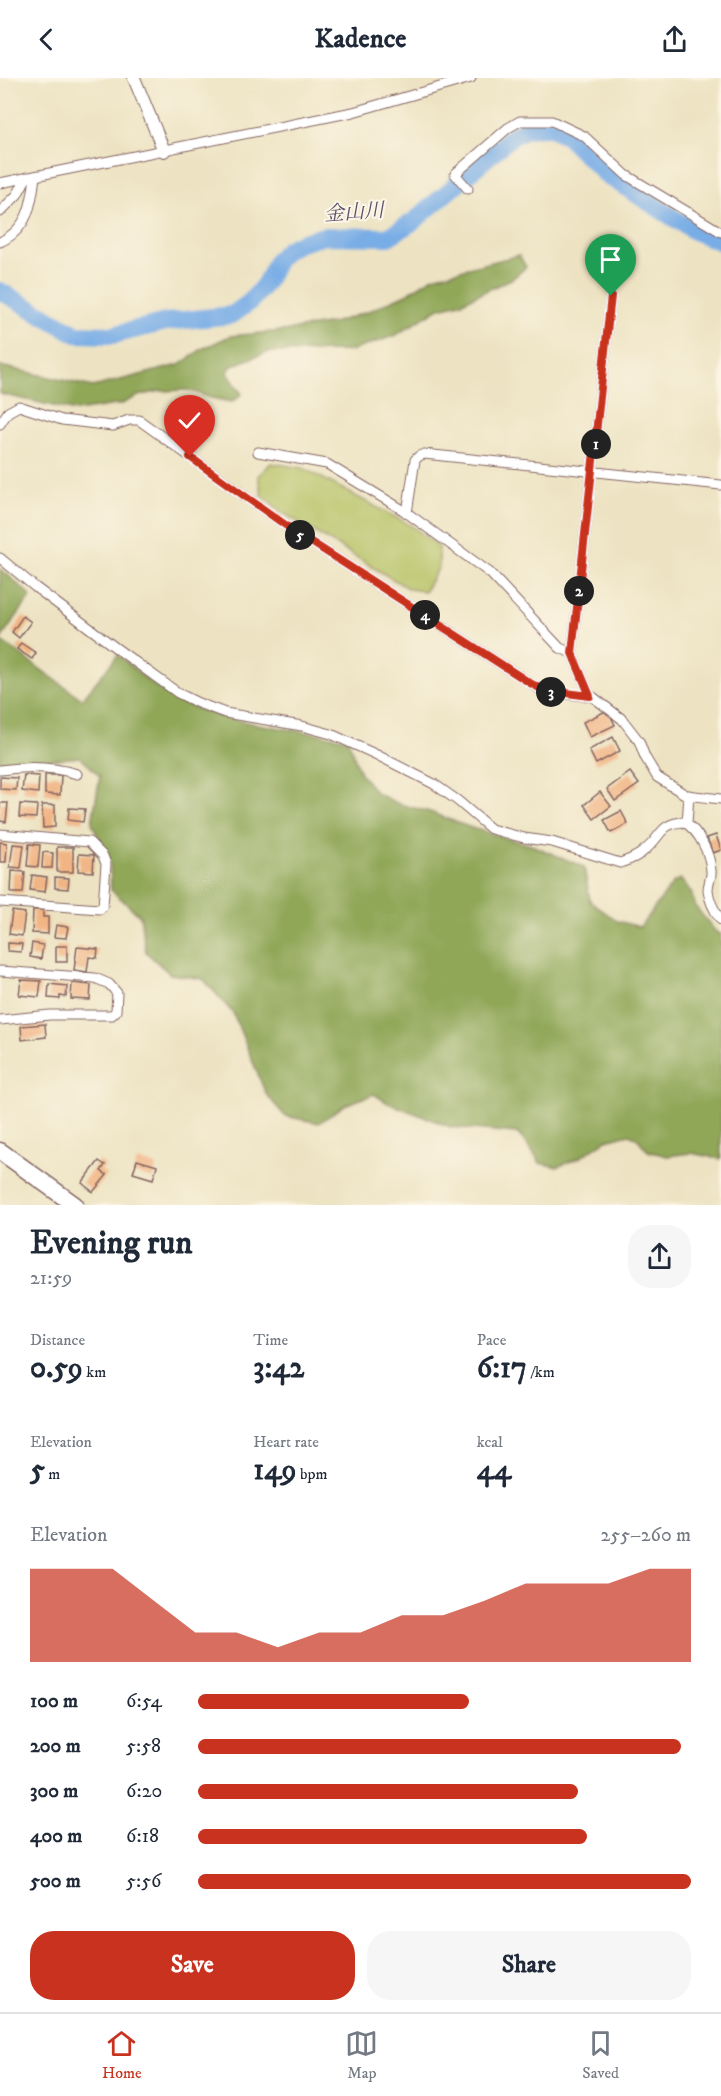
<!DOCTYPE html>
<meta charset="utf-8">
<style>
body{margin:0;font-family:"IM FELL DW Pica","Noto Serif JP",serif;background:#f6f6f7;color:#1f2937;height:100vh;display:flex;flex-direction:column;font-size:22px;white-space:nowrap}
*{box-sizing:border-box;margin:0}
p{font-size:20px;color:#747a83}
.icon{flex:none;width:33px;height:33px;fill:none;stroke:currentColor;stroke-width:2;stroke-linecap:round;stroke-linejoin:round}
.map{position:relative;height:1127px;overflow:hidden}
.sheet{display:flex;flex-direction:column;background:#fff;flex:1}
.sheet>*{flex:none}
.pin{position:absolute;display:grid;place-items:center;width:51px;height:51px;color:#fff;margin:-62px -26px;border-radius:50% 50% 50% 0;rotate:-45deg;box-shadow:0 0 6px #0007}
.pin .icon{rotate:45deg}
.km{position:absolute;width:30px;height:30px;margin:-15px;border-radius:50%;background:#222;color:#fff;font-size:16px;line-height:30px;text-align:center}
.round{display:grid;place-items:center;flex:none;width:63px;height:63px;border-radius:24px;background:#f6f6f7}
.summary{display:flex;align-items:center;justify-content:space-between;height:102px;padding:0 30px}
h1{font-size:33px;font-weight:700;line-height:45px}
.figures{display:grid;grid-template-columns:repeat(3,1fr);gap:9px;height:102px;padding:6px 30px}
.figures div{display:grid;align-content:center}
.figures b{font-size:30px;font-weight:700}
.figures small{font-size:16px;font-weight:400}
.figures p{font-size:16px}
.chart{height:168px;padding:12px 30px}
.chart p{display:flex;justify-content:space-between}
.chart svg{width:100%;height:108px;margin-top:6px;fill:#c8321e;opacity:.7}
.primary-button{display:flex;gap:12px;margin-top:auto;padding:12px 30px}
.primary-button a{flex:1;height:69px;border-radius:24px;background:#c8321e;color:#fff;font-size:24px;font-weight:700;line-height:69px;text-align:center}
.primary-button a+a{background:#f6f6f7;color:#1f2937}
ul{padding:0 30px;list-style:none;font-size:20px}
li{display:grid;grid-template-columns:96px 72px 1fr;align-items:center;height:45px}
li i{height:15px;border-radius:8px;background:#c8321e}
header{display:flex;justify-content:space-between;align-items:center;height:78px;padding:0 30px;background:#fff;font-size:27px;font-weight:700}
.dock{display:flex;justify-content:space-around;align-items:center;height:84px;border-top:2px solid #e0e1e3;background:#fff;font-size:16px;color:#747a83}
.dock a{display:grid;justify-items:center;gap:3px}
.dock .on{color:#c8321e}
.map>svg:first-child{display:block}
</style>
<header><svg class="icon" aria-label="back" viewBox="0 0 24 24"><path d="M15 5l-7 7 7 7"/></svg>Kadence<svg class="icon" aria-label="share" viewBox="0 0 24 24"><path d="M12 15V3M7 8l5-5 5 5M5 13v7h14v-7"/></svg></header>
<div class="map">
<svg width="721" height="1127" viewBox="0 0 721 1127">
<rect width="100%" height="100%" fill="#fcf5e5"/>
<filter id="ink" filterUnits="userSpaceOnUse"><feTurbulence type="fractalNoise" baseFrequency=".0167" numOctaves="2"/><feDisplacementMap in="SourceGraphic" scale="12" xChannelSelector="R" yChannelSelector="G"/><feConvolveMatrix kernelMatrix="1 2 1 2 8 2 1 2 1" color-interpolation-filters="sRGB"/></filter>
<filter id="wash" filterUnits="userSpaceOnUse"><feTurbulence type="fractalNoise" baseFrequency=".008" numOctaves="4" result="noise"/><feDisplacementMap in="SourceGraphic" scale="24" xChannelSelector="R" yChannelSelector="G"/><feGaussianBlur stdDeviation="1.35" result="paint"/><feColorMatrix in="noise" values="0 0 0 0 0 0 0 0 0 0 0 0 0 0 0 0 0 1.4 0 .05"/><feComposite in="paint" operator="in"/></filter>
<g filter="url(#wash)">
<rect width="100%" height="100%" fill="#ede3c2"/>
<path fill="#b5c163" stroke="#807047" stroke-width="1.5" d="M271 385 303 390 412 448 439 469V489L425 513 409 511 283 435 262 417 258 398Z"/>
<g fill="#90a759" stroke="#6d6342" stroke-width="1.5">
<path d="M519 177 526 189 513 200 460 225 439 230 396 257 351 273 268 274 233 287 227 294 242 316 232 324 211 320 189 312 160 313 138 318 122 326 76 333 0 316V288L93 309 179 287 202 271 230 258 283 253 333 245 367 234 408 215 433 199Z"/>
<path d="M0 490 31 518 0 562 82 621 118 577C138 593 157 613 181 624 230 647 295 650 348 661L360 695 376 715 399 726 430 734 469 749 534 768 584 789 590 823 617 843 640 849 673 805 680 801 691 814 695 828 716 854 721 856V1081L691 1075 667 1078 648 1073 636 1059 629 1056 606 1062 579 1080 557 1089 540 1085 527 1066 517 1055 451 1049 388 1025 374 1016 345 1027 319 1045 285 1038 266 1016 233 935 203 901 170 896 146 874 140 838 111 812 110 785 92 745 100 698 80 679 39 683 0 684Z"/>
</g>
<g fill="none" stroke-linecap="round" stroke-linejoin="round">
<path stroke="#79ade6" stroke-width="18" d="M0 213 76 256 113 257 166 244 232 237 250 224 265 206 278 181 288 171 300 165 324 158 388 159 414 143 511 59 524 52 538 49 552 50 567 58 606 97 694 153 721 164"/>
</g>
<g id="blocks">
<g fill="#f1b483">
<path d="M23 538 31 544 19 560 12 554Z"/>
<path d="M21 565 36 575 32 581 17 571Z"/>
<path d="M608 632 615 647 590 659 583 644Z"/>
<path d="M613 659 620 673 596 686 589 672Z"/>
<path d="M630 694 639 706 615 723 607 711Z"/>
<path d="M24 697 39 698 38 715 22 713Z"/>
<path d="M45 697H61L60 717 45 716Z"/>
<path d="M0 699 17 700 16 712 0 711Z"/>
<path d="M600 714 611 728 594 741 584 727Z"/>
<path d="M0 725H8L6 744 0 743Z"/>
<path d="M20 726 37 727 36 740 19 739Z"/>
<path d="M42 727H55V749L43 750Z"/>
<path d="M69 730 85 731 83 744 68 742Z"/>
<path d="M621 733 628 746 611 755 604 742Z"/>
<path d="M716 757 721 772 713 775 707 760Z"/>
<path d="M0 764 7 765 6 784H0Z"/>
<path d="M13 766 24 767 21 790 10 789Z"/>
<path d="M29 766 40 767 38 789 27 788Z"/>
<rect x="57" y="769" width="16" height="25"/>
<path d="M43 774 53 775 52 790H42Z"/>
<path d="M79 776 94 777 93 794 78 793Z"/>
<path d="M12 793 25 794 23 815H11Z"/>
<path d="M32 797 47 799 45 814 30 812Z"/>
<path d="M55 799 69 800 68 811 55 810Z"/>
<path d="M33 832H43V839H48V856L32 855Z"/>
<path d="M12 833 25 835 22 858 9 856Z"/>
<path d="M56 847 68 849 66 860 54 859Z"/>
<path d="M8 865 22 866 21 874 8 873Z"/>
<path d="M32 865 43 867 41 881 30 879Z"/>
<rect x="56" y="868" width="11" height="16"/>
<path d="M77 869 98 871 97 880 89 879 87 894 74 892Z"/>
<path d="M21 902 41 903 39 919 19 917Z"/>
<path d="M72 905 91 907 90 922 71 921Z"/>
<path d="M49 906 67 908 66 919 60 918V921L48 920Z"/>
<path d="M45 946 46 959 22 962 21 948Z"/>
<path d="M137 1082 157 1088 153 1101 133 1095Z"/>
<path d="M99 1083 105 1087 101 1093 107 1097 93 1114 82 1105Z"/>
</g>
</g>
</g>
<g filter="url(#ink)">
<use href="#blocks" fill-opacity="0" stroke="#836460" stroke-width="1.5"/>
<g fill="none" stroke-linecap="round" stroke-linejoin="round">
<g stroke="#836460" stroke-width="11">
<g id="minor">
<path d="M0 105 353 34 471 0"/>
<path d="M468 111 455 96 508 50 520 43H552L584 58 626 97 721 154"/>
<path d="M0 134 17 117 27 99"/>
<path d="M0 164C28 151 32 126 35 98"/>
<path d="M0 346 8 334 19 328 62 342 113 348 129 342H139L291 451 530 605 543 613 593 619 622 641 639 663 645 679 657 699 686 717 721 721"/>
<path d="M258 374 327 386 403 432 490 495 560 570 572 575"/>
<path d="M407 435 415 382 419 378 424 376 721 407"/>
<path d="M0 480 35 509 116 570 178 615 198 625 225 635 302 648 331 656 377 677 434 706 458 723 491 751 524 760 552 764 620 785C630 782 639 778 646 771 662 758 660 745 684 744 699 753 710 775 711 793 712 799 708 805 708 812 709 822 715 834 721 842"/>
<path d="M590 618 572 575 611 218"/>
<path d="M0 692C26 688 52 688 77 696"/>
<path d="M687 745 689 717"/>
<path d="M0 756 89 764 103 778 106 786 103 828 100 831 0 824"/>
<path d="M0 893 95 900 109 906 117 915 116 933 112 937H50L0 942"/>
</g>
</g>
<g stroke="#836460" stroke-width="14">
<path id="tertiary" d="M134 0 164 73"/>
</g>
<g stroke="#836460" stroke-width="19">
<path id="trunk" d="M0 1073 75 1127"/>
</g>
<use href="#minor" stroke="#fff" stroke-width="9"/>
<use href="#tertiary" stroke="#fff" stroke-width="12"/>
<use href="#trunk" stroke="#fff" stroke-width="16"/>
</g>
</g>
<g fill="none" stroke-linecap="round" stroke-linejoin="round" filter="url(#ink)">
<g stroke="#fff" stroke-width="12">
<path id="route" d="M190 379 291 451 530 605 543 612 590 618 572 575 611 218"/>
</g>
<use href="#route" stroke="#c8321e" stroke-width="8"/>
</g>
<g text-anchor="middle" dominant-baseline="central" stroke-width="4.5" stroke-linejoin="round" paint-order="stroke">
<g font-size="20" font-style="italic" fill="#5a516c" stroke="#fcf5e5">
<text transform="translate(354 135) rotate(-4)">金山川</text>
</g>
</g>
</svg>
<div class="pin" style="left:611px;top:218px;background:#1e9e55"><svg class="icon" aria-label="arrive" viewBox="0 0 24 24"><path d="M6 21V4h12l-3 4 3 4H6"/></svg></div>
<div class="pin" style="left:190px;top:379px;background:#d93025"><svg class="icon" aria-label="check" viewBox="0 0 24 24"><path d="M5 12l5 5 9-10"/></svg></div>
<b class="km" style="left:596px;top:366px">1</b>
<b class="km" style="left:579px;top:513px">2</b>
<b class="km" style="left:551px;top:614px">3</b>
<b class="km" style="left:425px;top:537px">4</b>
<b class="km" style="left:300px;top:457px">5</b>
</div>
<section class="sheet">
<div class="summary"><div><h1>Evening run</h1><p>21:59</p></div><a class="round"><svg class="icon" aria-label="share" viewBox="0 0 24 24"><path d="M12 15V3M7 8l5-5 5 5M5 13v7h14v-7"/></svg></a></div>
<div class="figures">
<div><p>Distance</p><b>0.59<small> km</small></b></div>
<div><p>Time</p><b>3:42</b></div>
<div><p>Pace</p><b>6:17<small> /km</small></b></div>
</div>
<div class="figures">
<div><p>Elevation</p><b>5<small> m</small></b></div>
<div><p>Heart rate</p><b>149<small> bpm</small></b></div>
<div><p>kcal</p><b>44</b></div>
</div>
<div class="chart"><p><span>Elevation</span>255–260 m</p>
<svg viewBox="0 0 160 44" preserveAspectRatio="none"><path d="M0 44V6L10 6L20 6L30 19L40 32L50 32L60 38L70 32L80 32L90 25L100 25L110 19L120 12L130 12L140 12L150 6L160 6V44z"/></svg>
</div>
<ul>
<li><b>100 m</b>6:54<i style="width:55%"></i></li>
<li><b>200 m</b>5:58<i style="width:98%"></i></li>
<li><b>300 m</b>6:20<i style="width:77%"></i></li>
<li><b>400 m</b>6:18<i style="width:79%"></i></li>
<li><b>500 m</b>5:56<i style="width:100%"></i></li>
</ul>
<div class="primary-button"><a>Save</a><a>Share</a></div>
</section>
<nav class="dock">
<a class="on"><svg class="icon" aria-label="home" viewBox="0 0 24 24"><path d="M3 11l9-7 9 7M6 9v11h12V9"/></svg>Home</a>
<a><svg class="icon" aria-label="map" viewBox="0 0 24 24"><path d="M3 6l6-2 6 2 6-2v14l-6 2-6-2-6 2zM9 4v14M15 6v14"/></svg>Map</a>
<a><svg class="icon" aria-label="saved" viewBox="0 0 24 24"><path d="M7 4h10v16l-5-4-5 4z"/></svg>Saved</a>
</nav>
